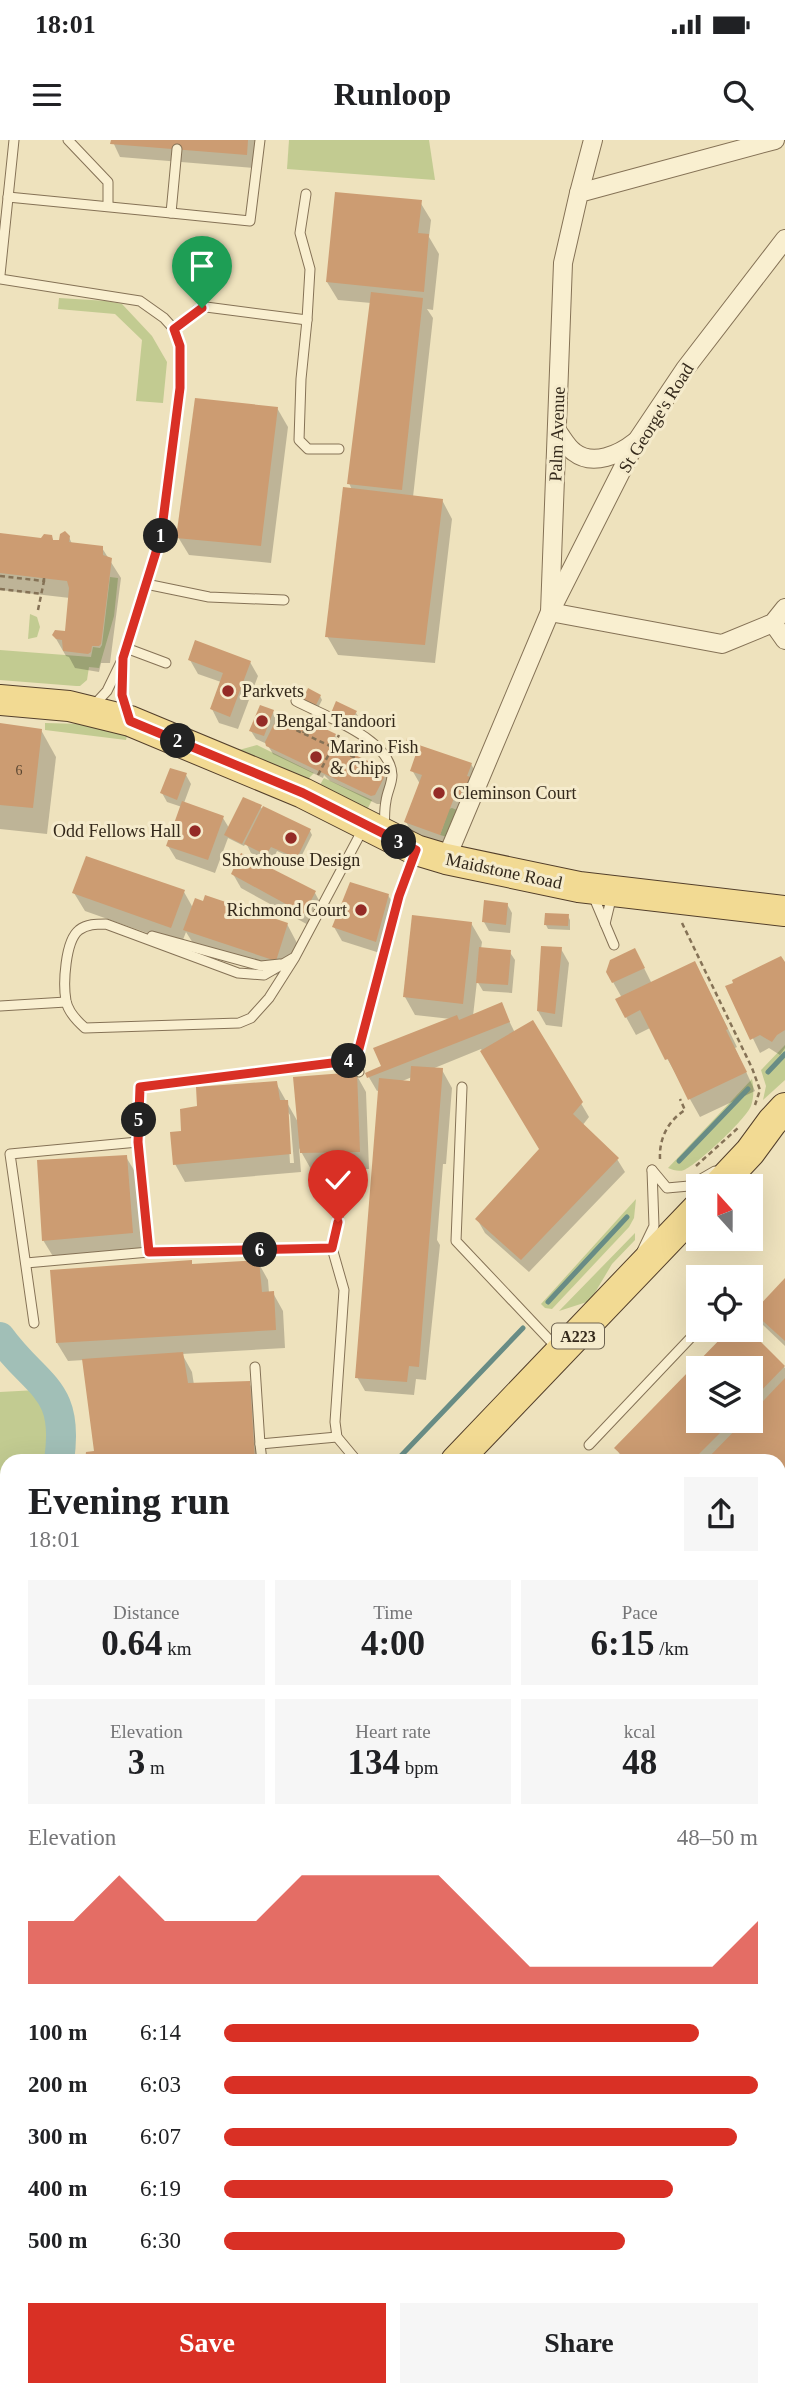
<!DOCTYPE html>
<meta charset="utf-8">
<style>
body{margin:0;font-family:Georgia,serif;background:#f6f6f6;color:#202124;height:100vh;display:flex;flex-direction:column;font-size:26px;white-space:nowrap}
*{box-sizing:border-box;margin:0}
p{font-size:23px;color:#757577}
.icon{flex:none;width:38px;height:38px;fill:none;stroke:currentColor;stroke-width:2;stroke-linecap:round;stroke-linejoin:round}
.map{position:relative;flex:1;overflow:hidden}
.panel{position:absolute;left:0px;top:1314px;width:786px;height:943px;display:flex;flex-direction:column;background:#fff;border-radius:21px 21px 0 0;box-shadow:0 7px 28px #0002}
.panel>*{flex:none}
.needle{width:46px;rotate:339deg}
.controls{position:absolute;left:686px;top:1034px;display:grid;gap:14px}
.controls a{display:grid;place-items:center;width:77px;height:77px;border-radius:0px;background:#fff;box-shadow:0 7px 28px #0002;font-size:35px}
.pin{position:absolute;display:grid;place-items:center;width:60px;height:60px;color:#fff;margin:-72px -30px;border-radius:50% 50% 50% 0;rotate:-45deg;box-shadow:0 0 7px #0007}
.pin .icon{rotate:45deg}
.km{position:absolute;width:35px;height:35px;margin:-18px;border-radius:50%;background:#222;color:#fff;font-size:19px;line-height:35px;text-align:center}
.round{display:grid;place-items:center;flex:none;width:74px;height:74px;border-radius:0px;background:#f6f6f6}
.head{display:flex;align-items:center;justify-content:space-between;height:119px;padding:0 28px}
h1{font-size:38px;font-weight:600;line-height:52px}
.figures{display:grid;grid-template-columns:repeat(3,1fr);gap:10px;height:119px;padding:7px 28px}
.figures div{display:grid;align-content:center;border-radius:0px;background:#f6f6f6;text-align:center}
.figures b{font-size:35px;font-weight:600}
.figures small{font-size:19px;font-weight:400}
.figures p{font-size:19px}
.chart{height:196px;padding:14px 28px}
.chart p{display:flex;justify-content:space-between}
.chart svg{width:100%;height:126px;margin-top:7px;fill:#d93025;opacity:.7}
.primary-button{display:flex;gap:14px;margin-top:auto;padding:14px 28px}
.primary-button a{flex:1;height:80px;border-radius:0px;background:#d93025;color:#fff;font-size:28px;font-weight:600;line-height:80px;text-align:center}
.primary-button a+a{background:#f6f6f6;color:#202124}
ul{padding:0 28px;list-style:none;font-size:23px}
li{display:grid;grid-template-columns:112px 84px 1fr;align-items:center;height:52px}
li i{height:18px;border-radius:9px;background:#d93025}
.status{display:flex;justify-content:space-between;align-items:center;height:49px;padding:0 35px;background:#fff;direction:ltr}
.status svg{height:19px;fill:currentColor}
header{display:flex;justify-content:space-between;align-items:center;height:91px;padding:0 28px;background:#fff;font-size:32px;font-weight:600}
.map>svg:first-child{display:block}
</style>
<div class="status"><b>18:01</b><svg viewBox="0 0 49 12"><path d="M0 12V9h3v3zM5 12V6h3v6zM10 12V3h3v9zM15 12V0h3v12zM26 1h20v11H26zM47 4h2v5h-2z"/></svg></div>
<header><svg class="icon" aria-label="menu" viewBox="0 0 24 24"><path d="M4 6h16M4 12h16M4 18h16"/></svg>Runloop<svg class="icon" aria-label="search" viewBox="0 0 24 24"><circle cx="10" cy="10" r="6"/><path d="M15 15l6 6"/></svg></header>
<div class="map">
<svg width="785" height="2256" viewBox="0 0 785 2256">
<rect width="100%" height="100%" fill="#eee2bd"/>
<path fill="#e3ddaa" d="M779 2198H785V2256H480L496 2250H779Z"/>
<g fill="#c2cb91">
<path d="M289 0H429L435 40 287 29Z"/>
<path d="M59 158 107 161 122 164 152 196 167 222 163 263 136 261 142 200 115 174 58 169Z"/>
<path d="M110 437 118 438 114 476 99 528 89 527 87 540 80 546H76L0 540V510L91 517 93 507 100 508 102 505Z"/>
<path d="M30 474 37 477 40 487 37 497 28 499Z"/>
<path d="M45 583 83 584 127 596 126 600 45 590Z"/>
<path d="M257 605 314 633 309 638 311 640 309 643 237 613 239 610Z"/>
<path d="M324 638 372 660 366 672 318 648Z"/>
<path d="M452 668 462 672 451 698 440 695 449 669Z"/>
<path d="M785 905V940L763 960 766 946 761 930Z"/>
<path d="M752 939C754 948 754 957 751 966 746 979 697 1025 684 1030 679 1032 673 1030 668 1028Z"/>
<path d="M636 1059 634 1078 629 1087 552 1169 545 1168 541 1164Z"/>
<path d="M635 1093V1100L612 1124 590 1161 559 1171Z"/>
<path d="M37 1250C55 1279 56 1288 48 1321H7V1631L0 1635V1252Z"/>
<path d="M7 1688V2046L0 2047V1691Z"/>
<rect x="779" y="1981" width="6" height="35"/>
<path d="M7 2157V2250H453L455 2256H0V2158Z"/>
</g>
<path fill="#a1bfb7" stroke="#688c85" stroke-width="2" d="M7 2174V2250L232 2251 228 2256H0V2175Z"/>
<g fill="#0003" fill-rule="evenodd">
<path d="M112 0H257L254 28 120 17Z"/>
<path d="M420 62 431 80 429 97 439 114 433 170 427 169 433 178 413 357 442 360 452 379 435 523 338 515 327 496 352 350 349 343 371 163 338 160 327 142Z"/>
<path d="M277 268 288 287 271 423 189 415 178 397Z"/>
<path d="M0 395 42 400 51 396 54 402 69 397 72 404 102 408 121 438 110 523H101L99 532 75 528 69 517 66 516 55 497 67 492 70 458 0 450Z"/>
<path d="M190 520 250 522 258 536 238 589 219 583 212 569 221 542 198 534Z"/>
<path d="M320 556 322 560 318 568 307 563 305 559Z"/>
<path d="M273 572 278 581 276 587 335 595 337 599 333 607 386 631 389 635 386 640 389 645 380 664H377L330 641 324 635 323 638 273 614 267 604 256 599 251 591Z"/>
<path d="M356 573 358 576 353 586 335 576Z"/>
<path d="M41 590 56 617 47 694 0 689V593Z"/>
<path d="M414 602 416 606 413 616 408 614 406 611Z"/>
<path d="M471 624 479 638 447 707 414 696 406 682 420 644 412 630Z"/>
<path d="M186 635 191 644 184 663 223 678 229 688 260 666 263 670 310 691 312 695 299 721 277 711 271 723 251 713 246 703 244 706 228 698 215 733 176 719 168 706 182 667 167 662 162 653Z"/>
<path d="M233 734 315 753 322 766 312 787 241 748Z"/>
<path d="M184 752 193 768 287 784 297 803 286 838 196 808 186 792 181 805 85 771 74 753Z"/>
<path d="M388 755 396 769 383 814 342 801 334 787Z"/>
<path d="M507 764 512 773 510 793 489 791 484 782Z"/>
<path d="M568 776 570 780V790L548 789 546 785Z"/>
<path d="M471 783 482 802 481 809 509 811 515 820 512 853 483 851 477 841 473 876 501 864 515 893 533 882 589 977 582 986 617 1019 625 1032 529 1132 485 1093 477 1079 541 1009 481 909 432 929 442 930 452 948 446 1024H443L437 1100 440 1105 426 1240 416 1239 414 1255 365 1251 357 1237 380 950 377 951 367 934 383 927 451 879 415 875 405 857ZM412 937 411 943 400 942Z"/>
<path d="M561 809 569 823 562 887 546 885 538 871Z"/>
<path d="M642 824 652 844 705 842 737 907 735 908 755 951 700 977 650 888 636 895 626 877 622 858 613 842Z"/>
<path d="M785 825V908L780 915 769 908 760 913 728 847Z"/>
<path d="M356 934 366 952 369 1029 312 1031 299 1008 301 1032 185 1042 175 1024 182 993 199 968 276 943 299 984ZM287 971 290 975 294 1023H290Z"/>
<path d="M126 1017 137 1035 142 1111 54 1118 43 1100Z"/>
<path d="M191 1122 193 1126 258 1122 268 1140 269 1153H273L283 1171 285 1208 182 1214 192 1232 194 1245 249 1243 260 1261 263 1321H86L88 1314 96 1313 84 1220 68 1221 57 1203Z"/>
<path d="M785 1141V1206L763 1185 756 1172Z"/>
<path d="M731 1190H746L785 1228V1389L779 1395V1321H624L616 1308ZM698 1228H751V1281H698Z"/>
<path d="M779 1641 785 1651V1658L779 1664Z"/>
<path d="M779 1693 785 1700V1718L779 1725Z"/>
</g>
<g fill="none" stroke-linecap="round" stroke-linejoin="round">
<g stroke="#688c85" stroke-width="5">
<path d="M768 932 785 914"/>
<path d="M679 1021 748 949"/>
<path d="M548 1162 627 1077"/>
<path d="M396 1321 523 1188"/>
<path d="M0 1619 7 1614"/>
</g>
<path stroke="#a1bfb7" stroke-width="30" d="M0 1197C37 1248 70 1247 59 1321"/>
</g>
<g fill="#cc9c72">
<path d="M111 0H248L247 15 110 4Z"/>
<path d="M335 52 422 60 418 93 429 94 424 152 326 142Z"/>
<path d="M371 152 423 158 402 350 347 344Z"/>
<path d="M195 258 278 267 261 406 176 398Z"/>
<path d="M343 347 443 359 425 505 325 497Z"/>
<path d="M65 391 70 396 69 402 103 406V415L112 418 101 504 99 506H92L91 512 88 514 63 511 62 500 56 499 52 495 55 490 65 491 69 448 67 441 0 433V393L41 398 44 394 52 395 53 400H59L60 394Z"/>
<path d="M195 500 251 521 230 577 210 569 223 533 188 520Z"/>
<path d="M308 548 321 555 316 565 303 559Z"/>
<path d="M336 561 357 571 350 583 331 573Z"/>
<path d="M260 565 274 570 264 596 249 591Z"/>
<path d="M283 577 307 589 311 582 336 594 331 604 388 630 375 655 371 656 266 606 265 602 274 584 278 586Z"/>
<path d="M0 583 42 589 33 668 0 665Z"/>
<path d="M407 598 415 600 412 613 404 611Z"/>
<path d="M419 605 472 623 467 636 471 637 468 648 464 646 459 659 454 658 440 695 404 682 422 635 410 631Z"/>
<path d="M170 628 187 633 177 660 160 653Z"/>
<path d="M243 657 262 665 242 704 224 695Z"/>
<path d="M182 661 224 676 208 720 166 706Z"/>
<path d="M263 666 311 689 297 718 271 707 266 715 244 704Z"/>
<path d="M241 713 316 751 304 774 231 734Z"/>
<path d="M86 716 185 750 171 788 72 753Z"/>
<path d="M350 742 389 754 376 802 332 787Z"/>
<path d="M205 755 288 783 276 821 183 790 195 758 203 761Z"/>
<path d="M484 760 508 763 506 785 482 782Z"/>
<path d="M545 773 569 774 568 786 544 785Z"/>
<path d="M412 775 472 782 463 864 403 857Z"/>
<path d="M541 806 562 807 555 874 537 871Z"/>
<path d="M479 807 511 810 508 845 476 843Z"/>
<path d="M635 808 645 828 612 843 606 832 610 820Z"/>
<path d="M781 816 785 822V890L777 895 772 902 760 895 750 900 725 846 733 843 732 840Z"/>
<path d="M695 821 728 889 726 890 747 932 688 960 668 919 665 920 640 870 625 878 615 859Z"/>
<path d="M502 862 510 882 367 938 365 933 381 926 373 908 457 875 459 880Z"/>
<path d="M533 880 583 962 573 974 619 1018 521 1120 475 1079 539 1009 480 911Z"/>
<path d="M411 926 443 928 419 1227 409 1226 407 1242 355 1238 379 938 410 941Z"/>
<path d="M357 932 360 1012 300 1013 293 937Z"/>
<path d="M277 941 280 960H288L291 1014 173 1025 170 992 181 991 180 969 197 966 196 947Z"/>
<path d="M127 1015 133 1093 42 1101 37 1020Z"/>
<path d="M192 1120V1124L259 1120 262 1152 274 1151 276 1190 56 1203 50 1130Z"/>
<path d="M785 1138V1201L753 1172Z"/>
<path d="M729 1190H749L785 1226 751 1261V1228H698V1281H732L692 1321H628L614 1308Z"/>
<path d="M183 1212 188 1243 250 1241 255 1321H85L86 1312 94 1311 82 1219Z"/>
<path d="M785 1238V1360L779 1367V1321H705L744 1281H751V1274Z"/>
</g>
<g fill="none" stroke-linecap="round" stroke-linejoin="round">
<g stroke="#857256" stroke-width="11">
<g id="service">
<path d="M68 0 108 42V66"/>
<path d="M306 54 300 93 310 129 307 180"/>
<path d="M8 57 171 73 177 9"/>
<path d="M171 73 250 81 260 0"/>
<path d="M0 135 14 0"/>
<path d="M0 139 140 161 164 178 174 189 180 206V248L161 396 123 518 107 551 94 565"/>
<path d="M174 189 197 170 206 167 307 180 301 239 299 300 308 309H339"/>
<path d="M146 444 209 457 284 460"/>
<path d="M126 508 166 523"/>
<path d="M123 524 122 556 128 575"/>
<path d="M296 561C324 576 391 599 392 635 392 644 387 652 386 661 384 670 385 680 384 689"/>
<path d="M592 753 614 805"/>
<path d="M605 784 612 755"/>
<path d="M152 796 261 826 280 824"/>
<path d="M295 817 264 835 238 833 106 784C96 784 87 784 79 790 65 801 63 844 66 861 68 871 77 881 85 888L239 883 251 878 269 858 295 817 364 687"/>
<path d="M0 866 66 862"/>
<path d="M356 920 399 756 415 713"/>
<path d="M462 947 456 1101 558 1209"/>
<path d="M138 1002 140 947 356 920 359 932"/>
<path d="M652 1030 667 1048 689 1046 715 1031"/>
<path d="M339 1033 338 1082 332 1108 344 1150 335 1282 337 1297 357 1321"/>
<path d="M642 1111 654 1086 652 1030"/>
<path d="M26 1123 149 1112"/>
<path d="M34 1183 10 1014 138 1002 149 1112 332 1108"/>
<path d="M255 1227 260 1304 337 1297"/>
<path d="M260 1304 262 1321"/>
<path d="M589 1305 698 1190"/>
<path d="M779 1446 785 1439"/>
<path d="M0 1779 7 1801"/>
<path d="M0 2034H7"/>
<path d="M312 2250 315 2256"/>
</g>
</g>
<g stroke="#857256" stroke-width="20">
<g id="minor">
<path d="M579 53 593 0"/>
<path d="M785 99 685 229 636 302 550 472 722 504 773 483 785 468"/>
<path d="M557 291C562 297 567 307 574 312 593 327 620 314 635 302"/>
<path d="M773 483 785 500"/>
<path d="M446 719 550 472 563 123 579 53 775 0"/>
</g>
</g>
<g stroke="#533f2b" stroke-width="32">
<g id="primary">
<path d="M0 560 69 566 130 581 303 653 416 710 446 719 579 747 785 771"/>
<path d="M718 1046 750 1012 772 982 785 968"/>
<path d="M456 1321 698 1068"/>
<path d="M0 1663 7 1659"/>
</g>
</g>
<g stroke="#533f2b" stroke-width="32">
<g id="trunk">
<path d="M779 2039H785"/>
<path d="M0 2058H7"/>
<path d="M779 2069 785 2068"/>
<path d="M0 2089H7"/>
<path d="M0 2117 7 2116"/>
<path d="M0 2141 7 2140"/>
</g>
</g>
<g stroke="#857256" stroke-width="2.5" stroke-dasharray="5 3.5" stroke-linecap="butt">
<path d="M0 436 44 441V438"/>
<path d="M0 449 42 454"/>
<path d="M38 470 44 441"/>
<path d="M281 583 377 628"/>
<path d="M303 593 310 580"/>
<path d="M318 635 339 595"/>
<path d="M682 783 752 928 760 950 755 965"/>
<path d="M660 1019C659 998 668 981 685 970L680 959"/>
<path d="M696 1026 738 988"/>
</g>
<use href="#service" stroke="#f9efd0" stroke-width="9"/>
<use href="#minor" stroke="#f9efd0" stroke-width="18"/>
<use href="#primary" stroke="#f2da93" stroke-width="30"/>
<use href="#trunk" stroke="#e8c06f" stroke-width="30"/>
</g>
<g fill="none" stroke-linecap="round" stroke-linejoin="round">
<g stroke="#fff" stroke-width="14">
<path id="route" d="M202 168 174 189 180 206V248L161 396 123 518 122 555 130 581 303 653 416 710 399 756 356 920 140 947 138 1002 149 1112 332 1108 338 1082"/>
</g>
<use href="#route" stroke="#d93025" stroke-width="9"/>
</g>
<g fill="#942b26" stroke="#f5ebcc" stroke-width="2.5">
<circle cx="228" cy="551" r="7"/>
<circle cx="262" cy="581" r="7"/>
<circle cx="316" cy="617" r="7"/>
<circle cx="439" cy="653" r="7"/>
<circle cx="195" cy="691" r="7"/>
<circle cx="291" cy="698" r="7"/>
<circle cx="361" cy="770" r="7"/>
</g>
<g text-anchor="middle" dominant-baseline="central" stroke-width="6" stroke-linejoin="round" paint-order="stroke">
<g font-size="14" fill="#5a4631">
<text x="19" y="630">6</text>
</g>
<rect fill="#f5ebcc" stroke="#6e6350" stroke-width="2" x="552" y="1183.5" width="52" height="25" rx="5"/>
<g font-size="16" font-weight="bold" fill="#34291b">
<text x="578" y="1196">A223</text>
</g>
<g font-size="18" fill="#34291b" stroke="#f5ebcc">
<text transform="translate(656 278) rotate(-58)">St George's Road</text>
<text transform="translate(557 294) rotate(-88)">Palm Avenue</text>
<text transform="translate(504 731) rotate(12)">Maidstone Road</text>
</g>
<g font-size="18" fill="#34291b" stroke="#f5ebcc" text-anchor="start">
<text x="242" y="551">Parkvets</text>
<text x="276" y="581">Bengal Tandoori</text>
<text x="330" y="607">Marino Fish<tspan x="330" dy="21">&amp; Chips</tspan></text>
<text x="453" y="653">Cleminson Court</text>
<text x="181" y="691" text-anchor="end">Odd Fellows Hall</text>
<text x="291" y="720" text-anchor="middle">Showhouse Design</text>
<text x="347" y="770" text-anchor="end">Richmond Court</text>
</g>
</g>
</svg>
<div class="controls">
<a><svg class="needle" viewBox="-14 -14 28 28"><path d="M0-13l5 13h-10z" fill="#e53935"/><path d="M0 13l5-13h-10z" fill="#757577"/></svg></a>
<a><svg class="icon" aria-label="locate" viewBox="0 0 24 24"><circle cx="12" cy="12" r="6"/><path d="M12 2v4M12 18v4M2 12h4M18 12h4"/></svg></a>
<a><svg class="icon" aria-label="layers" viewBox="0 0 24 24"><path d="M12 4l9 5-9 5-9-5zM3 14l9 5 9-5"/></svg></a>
</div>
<div class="pin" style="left:202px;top:168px;background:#1e9e55"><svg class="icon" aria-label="arrive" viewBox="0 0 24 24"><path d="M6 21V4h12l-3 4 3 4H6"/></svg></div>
<div class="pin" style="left:338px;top:1082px;background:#d93025"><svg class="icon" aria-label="check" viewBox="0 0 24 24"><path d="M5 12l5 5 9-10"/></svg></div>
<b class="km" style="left:161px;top:396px">1</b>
<b class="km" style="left:178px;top:601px">2</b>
<b class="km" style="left:399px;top:702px">3</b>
<b class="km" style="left:349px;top:921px">4</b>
<b class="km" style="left:139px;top:980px">5</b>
<b class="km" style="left:260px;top:1110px">6</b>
<section class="panel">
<div class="head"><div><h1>Evening run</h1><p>18:01</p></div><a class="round"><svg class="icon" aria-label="share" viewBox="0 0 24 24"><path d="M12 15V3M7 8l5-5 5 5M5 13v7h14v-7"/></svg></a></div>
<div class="figures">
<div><p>Distance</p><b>0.64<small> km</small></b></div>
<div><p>Time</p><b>4:00</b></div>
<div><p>Pace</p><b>6:15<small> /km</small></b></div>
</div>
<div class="figures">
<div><p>Elevation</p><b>3<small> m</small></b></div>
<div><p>Heart rate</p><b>134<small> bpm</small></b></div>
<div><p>kcal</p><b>48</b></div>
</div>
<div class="chart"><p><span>Elevation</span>48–50 m</p>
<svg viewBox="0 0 160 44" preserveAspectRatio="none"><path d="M0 44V22L10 22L20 6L30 22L40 22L50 22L60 6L70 6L80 6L90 6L100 22L110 38L120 38L130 38L140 38L150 38L160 22V44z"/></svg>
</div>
<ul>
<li><b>100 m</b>6:14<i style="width:89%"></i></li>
<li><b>200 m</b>6:03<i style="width:100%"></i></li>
<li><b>300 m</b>6:07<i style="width:96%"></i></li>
<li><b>400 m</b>6:19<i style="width:84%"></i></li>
<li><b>500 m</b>6:30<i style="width:75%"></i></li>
</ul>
<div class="primary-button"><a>Save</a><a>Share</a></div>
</section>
</div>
